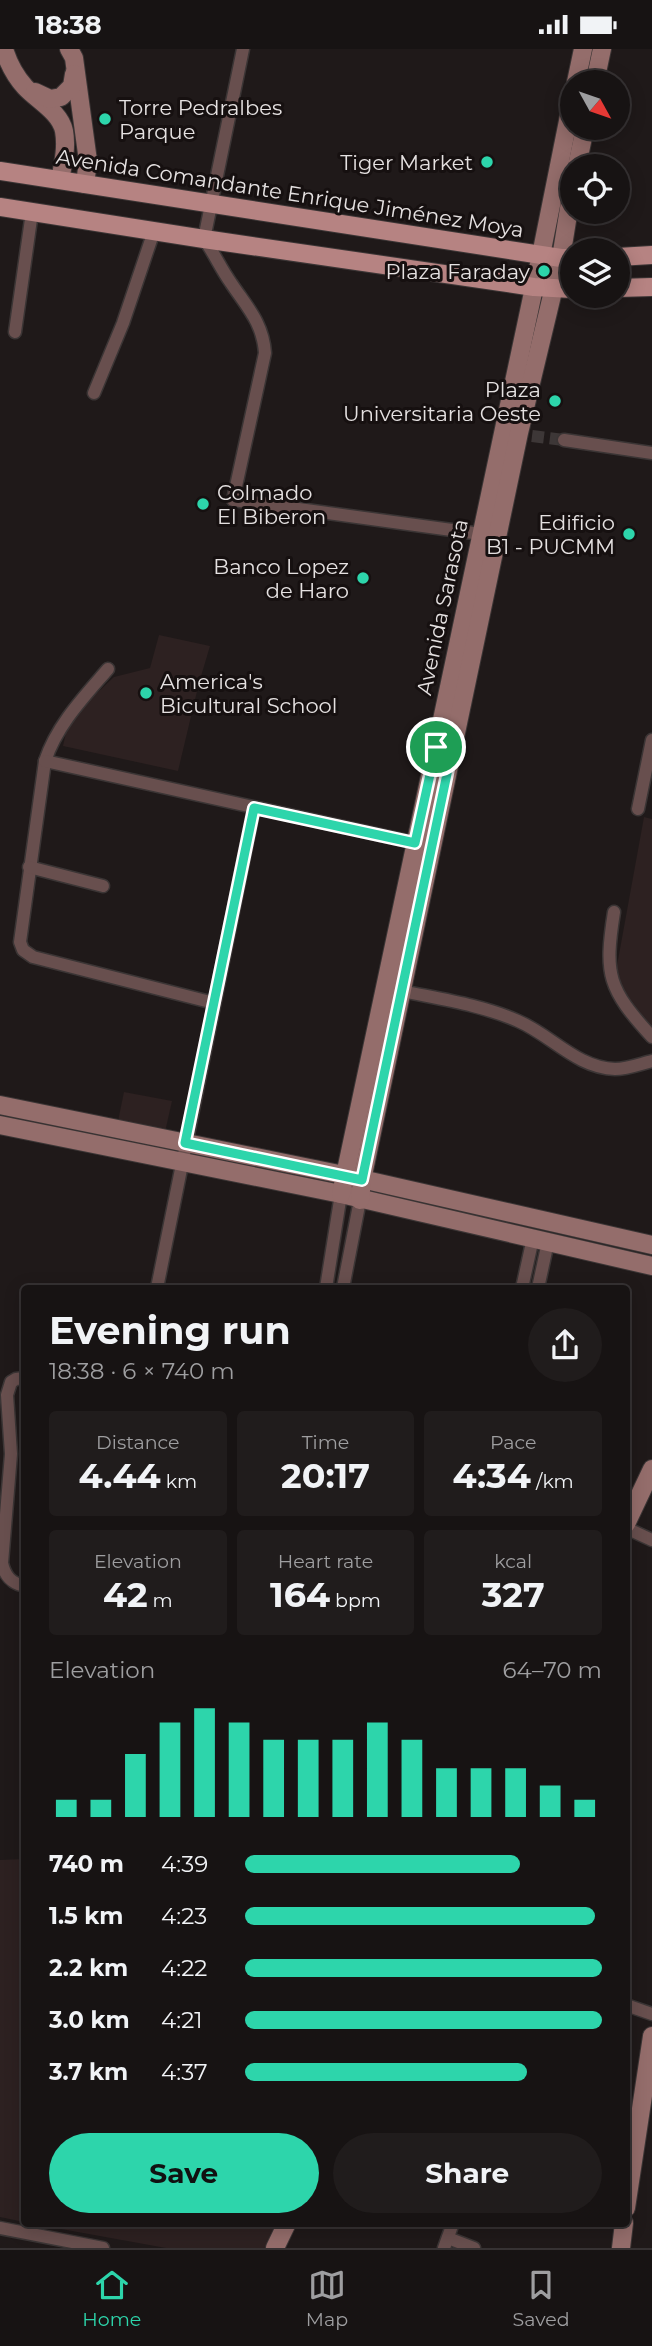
<!DOCTYPE html>
<meta charset="utf-8">
<style>
body{margin:0;font-family:Montserrat,sans-serif;background:#201c1c;color:#f1f3f6;height:100vh;display:flex;flex-direction:column;font-size:26px;white-space:nowrap}
*{box-sizing:border-box;margin:0}
p{font-size:23px;color:#9e9ea0}
.icon{flex:none;width:38px;height:38px;fill:none;stroke:currentColor;stroke-width:2;stroke-linecap:round;stroke-linejoin:round}
.map{position:relative;flex:1;overflow:hidden}
.drawer{position:absolute;left:21px;top:1236px;width:609px;height:942px;display:flex;flex-direction:column;background:#171313;border-radius:7px;box-shadow:0 4px 18px #0003,0 0 0 2px #363233}
.drawer>*{flex:none}
.needle{width:46px;rotate:130deg}
.fabs{position:absolute;left:560px;top:21px;display:grid;gap:14px}
.fabs a{display:grid;place-items:center;width:70px;height:70px;border-radius:50%;background:#171313;box-shadow:0 4px 18px #0003,0 0 0 2px #363233;font-size:35px}
.pin{position:absolute;display:grid;place-items:center;width:60px;height:60px;color:#fff;margin:-30px;border:4px solid #fff;border-radius:50%;box-shadow:0 2px 7px #0007}
.round{display:grid;place-items:center;flex:none;width:74px;height:74px;border-radius:37px;background:#201c1c}
.summary{display:flex;align-items:center;justify-content:space-between;height:119px;padding:0 28px}
h1{font-size:38px;font-weight:700;line-height:52px}
.figures{display:grid;grid-template-columns:repeat(3,1fr);gap:10px;height:119px;padding:7px 28px}
.figures div{display:grid;align-content:center;border-radius:7px;background:#201c1c;text-align:center}
.figures b{font-size:35px;font-weight:700}
.figures small{font-size:19px;font-weight:400}
.figures p{font-size:19px}
.chart{height:196px;padding:14px 28px}
.chart p{display:flex;justify-content:space-between}
.chart svg{width:100%;height:126px;margin-top:7px;stroke:#2dd5ab;stroke-width:6}
.primary-button{display:flex;gap:14px;margin-top:auto;padding:14px 28px}
.primary-button a{flex:1;height:80px;border-radius:42px;background:#2dd5ab;color:#111;font-size:28px;font-weight:700;line-height:80px;text-align:center}
.primary-button a+a{background:#201c1c;color:#f1f3f6}
ul{padding:0 28px;list-style:none;font-size:23px}
li{display:grid;grid-template-columns:112px 84px 1fr;align-items:center;height:52px}
li i{height:18px;border-radius:9px;background:#2dd5ab}
.status{display:flex;justify-content:space-between;align-items:center;height:49px;padding:0 35px;background:#171313;direction:ltr}
.status svg{height:19px;fill:currentColor}
.tab-bar{display:flex;justify-content:space-around;align-items:center;height:98px;border-top:2px solid #363233;background:#171313;font-size:19px;color:#9e9ea0}
.tab-bar a{display:grid;justify-items:center;gap:4px}
.tab-bar .on{color:#2dd5ab}
.map>svg:first-child{display:block}
</style>
<div class="status"><b>18:38</b><svg viewBox="0 0 49 12"><path d="M0 12V9h3v3zM5 12V6h3v6zM10 12V3h3v9zM15 12V0h3v12zM26 1h20v11H26zM47 4h2v5h-2z"/></svg></div>
<div class="map">
<svg width="652" height="2199" viewBox="0 0 652 2199">
<rect width="100%" height="100%" fill="#1f1919"/>
<g fill="#2d2121">
<path d="M159 586 210 597 199 634 178 722 63 697 67 679 85 655 114 628 150 619Z"/>
<path d="M644 768 652 770V978L641 970 621 944 616 922Z"/>
<path d="M124 1043 172 1052 165 1083 118 1072Z"/>
<path d="M24 1810V2173L0 2168V1811Z"/>
<path d="M28 2174H279L267 2199H166Z"/>
</g>
<g fill="none" stroke-linecap="round" stroke-linejoin="round">
<path stroke="#3d3737" stroke-width="12" stroke-dasharray="12 6" stroke-linecap="butt" d="M532 387 564 391"/>
<g stroke="#3b3535" stroke-width="15">
<g id="street">
<path d="M243 0 204 190C214 204 221 220 231 234 247 258 263 274 265 304L233 451 481 485"/>
<path d="M15 283 32 163"/>
<path d="M94 344 123 274 154 182"/>
<path d="M564 391 652 404"/>
<path d="M108 620C83 649 57 676 45 712L20 893 23 901 33 908 214 954"/>
<path d="M45 712 421 795"/>
<path d="M638 760 652 691"/>
<path d="M29 818 103 837"/>
<path d="M614 863C604 926 608 940 652 988"/>
<path d="M402 942C440 950 482 956 518 972 551 986 577 1019 615 1020 627 1020 640 1015 652 1012"/>
<path d="M157 1239 254 759"/>
<path d="M326 1239 341 1145"/>
<path d="M343 1239 360 1151"/>
<path d="M522 1239 533 1189"/>
<path d="M538 1239 548 1193"/>
<path d="M24 1329 16 1330 11 1333 7 1346 11 1405 2 1514C5 1527 11 1534 24 1537"/>
<path d="M626 1479 652 1491"/>
<path d="M626 1956 652 1965"/>
<path d="M0 2179 103 2199"/>
<path d="M448 2189 474 2199"/>
<path d="M444 2199 453 2174"/>
</g>
</g>
<g stroke="#3b3535" stroke-width="20">
<g id="secondary">
<path d="M4 0C8 13 16 28 25 38 38 52 60 63 64 82 67 99 63 115 60 131"/>
<path d="M69 0 74 9 88 112 85 135"/>
<path d="M576 33 583 0"/>
<path d="M595 33 602 0"/>
<path d="M35 43 50 50 61 48 72 37 74 25"/>
<path d="M577 117 585 79"/>
<path d="M0 1056 344 1126 652 1196"/>
<path d="M0 1076 341 1145 652 1217"/>
<path d="M341 1145 541 206 572 52"/>
<path d="M360 1151 362 1131 519 384 561 209 572 141"/>
<path d="M626 1475 652 1420"/>
<path d="M626 2159 652 1987"/>
<path d="M275 2199 287 2174"/>
<path d="M621 2199 624 2174"/>
</g>
</g>
<g stroke="#3b3535" stroke-width="20">
<g id="primary">
<path d="M0 122 561 209H572"/>
<path d="M0 158 204 190 534 238 572 240"/>
<path d="M618 208 652 206"/>
<path d="M618 239 652 238"/>
</g>
</g>
<use href="#street" stroke="#684f4e" stroke-width="12"/>
<use href="#secondary" stroke="#946d6b" stroke-width="18"/>
<use href="#primary" stroke="#b68382" stroke-width="18"/>
</g>
<g fill="none" stroke-linecap="round" stroke-linejoin="round">
<g stroke="#fff" stroke-width="14">
<path id="route" d="M436 698 452 701 362 1131 185 1094 254 759 415 794Z"/>
</g>
<use href="#route" stroke="#2dd5ab" stroke-width="9"/>
</g>
<g fill="#2dd5ab" stroke="#161010" stroke-width="2.5">
<circle cx="105" cy="70" r="7"/>
<circle cx="487" cy="113" r="7"/>
<circle cx="544" cy="222" r="7"/>
<circle cx="555" cy="352" r="7"/>
<circle cx="203" cy="455" r="7"/>
<circle cx="629" cy="485" r="7"/>
<circle cx="363" cy="529" r="7"/>
<circle cx="146" cy="644" r="7"/>
</g>
<g text-anchor="middle" dominant-baseline="central" stroke-width="6" stroke-linejoin="round" paint-order="stroke">
<g font-size="21" fill="#e5e1e1" stroke="#161010" text-anchor="end">
<text x="119" y="58" text-anchor="start">Torre Pedralbes<tspan x="119" dy="24">Parque</tspan></text>
<text x="473" y="113">Tiger Market</text>
<text x="530" y="222">Plaza Faraday</text>
<text x="541" y="340">Plaza<tspan x="541" dy="24">Universitaria Oeste</tspan></text>
<text x="217" y="443" text-anchor="start">Colmado<tspan x="217" dy="24">El Biberon</tspan></text>
<text x="615" y="473">Edificio<tspan x="615" dy="24">B1 - PUCMM</tspan></text>
<text x="349" y="517">Banco Lopez<tspan x="349" dy="24">de Haro</tspan></text>
<text x="160" y="632" text-anchor="start">America's<tspan x="160" dy="24">Bicultural School</tspan></text>
</g>
<g font-size="21" fill="#e5e1e1" stroke="#161010">
<text transform="translate(290 144) rotate(9)">Avenida Comandante Enrique Jiménez Moya</text>
<text transform="translate(442 558) rotate(-78)">Avenida Sarasota</text>
</g>
</g>
</svg>
<div class="fabs">
<a><svg class="needle" viewBox="-14 -14 28 28"><path d="M0-13l5 13h-10z" fill="#e53935"/><path d="M0 13l5-13h-10z" fill="#9e9ea0"/></svg></a>
<a><svg class="icon" aria-label="locate" viewBox="0 0 24 24"><circle cx="12" cy="12" r="6"/><path d="M12 2v4M12 18v4M2 12h4M18 12h4"/></svg></a>
<a><svg class="icon" aria-label="layers" viewBox="0 0 24 24"><path d="M12 4l9 5-9 5-9-5zM3 14l9 5 9-5"/></svg></a>
</div>
<div class="pin" style="left:436px;top:698px;background:#1e9e55"><svg class="icon" aria-label="arrive" viewBox="0 0 24 24"><path d="M6 21V4h12l-3 4 3 4H6"/></svg></div>
<section class="drawer">
<div class="summary"><div><h1>Evening run</h1><p>18:38 · 6 × 740 m</p></div><a class="round"><svg class="icon" aria-label="share" viewBox="0 0 24 24"><path d="M12 15V3M7 8l5-5 5 5M5 13v7h14v-7"/></svg></a></div>
<div class="figures">
<div><p>Distance</p><b>4.44<small> km</small></b></div>
<div><p>Time</p><b>20:17</b></div>
<div><p>Pace</p><b>4:34<small> /km</small></b></div>
</div>
<div class="figures">
<div><p>Elevation</p><b>42<small> m</small></b></div>
<div><p>Heart rate</p><b>164<small> bpm</small></b></div>
<div><p>kcal</p><b>327</b></div>
</div>
<div class="chart"><p><span>Elevation</span>64–70 m</p>
<svg viewBox="0 0 160 44" preserveAspectRatio="none"><path d="M5 44V38M15 44V38M25 44V22M35 44V11M45 44V6M55 44V11M65 44V17M75 44V17M85 44V17M95 44V11M105 44V17M115 44V27M125 44V27M135 44V27M145 44V33M155 44V38"/></svg>
</div>
<ul>
<li><b>740 m</b>4:39<i style="width:77%"></i></li>
<li><b>1.5 km</b>4:23<i style="width:98%"></i></li>
<li><b>2.2 km</b>4:22<i style="width:100%"></i></li>
<li><b>3.0 km</b>4:21<i style="width:100%"></i></li>
<li><b>3.7 km</b>4:37<i style="width:79%"></i></li>
</ul>
<div class="primary-button"><a>Save</a><a>Share</a></div>
</section>
</div>
<nav class="tab-bar">
<a class="on"><svg class="icon" aria-label="home" viewBox="0 0 24 24"><path d="M3 11l9-7 9 7M6 9v11h12V9"/></svg>Home</a>
<a><svg class="icon" aria-label="map" viewBox="0 0 24 24"><path d="M3 6l6-2 6 2 6-2v14l-6 2-6-2-6 2zM9 4v14M15 6v14"/></svg>Map</a>
<a><svg class="icon" aria-label="saved" viewBox="0 0 24 24"><path d="M7 4h10v16l-5-4-5 4z"/></svg>Saved</a>
</nav>
